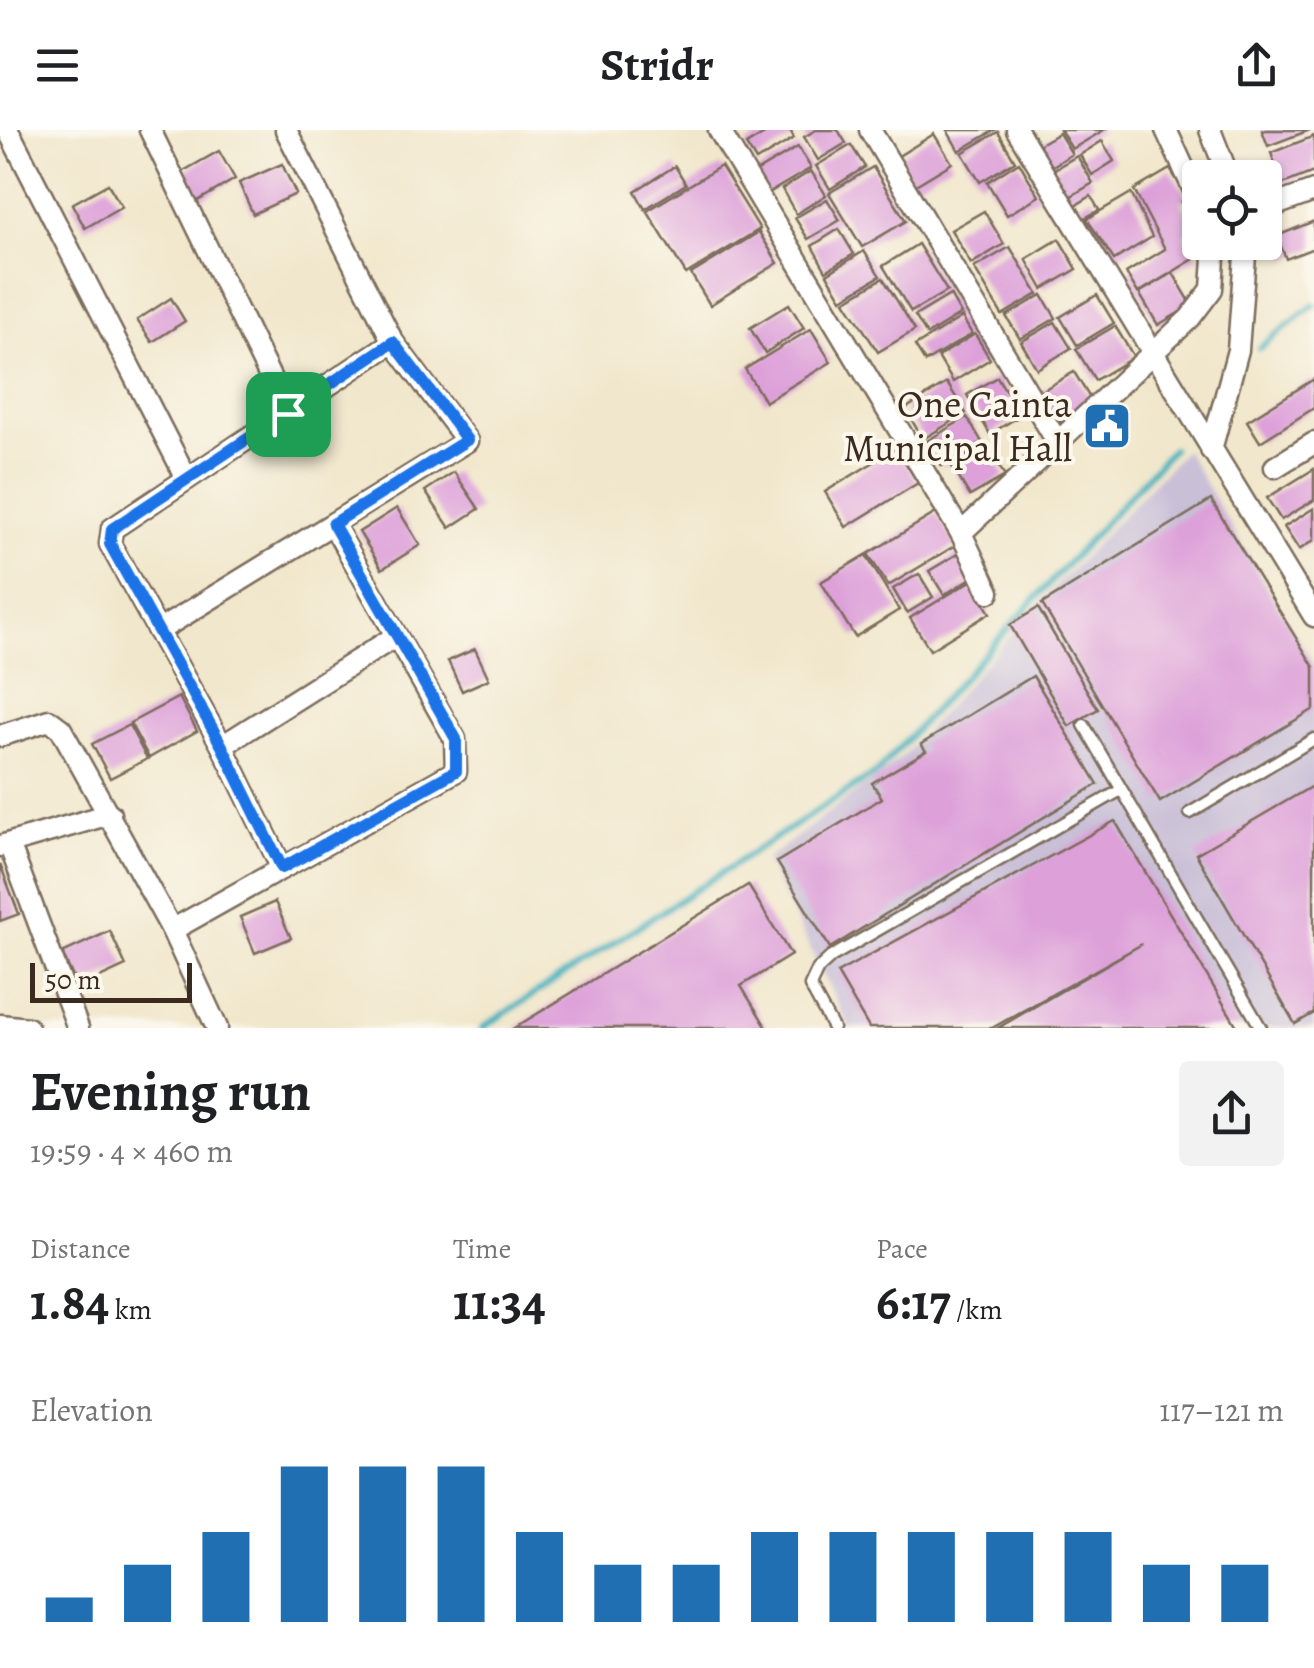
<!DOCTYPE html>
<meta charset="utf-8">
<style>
body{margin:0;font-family:Alegreya,serif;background:#f2f2f2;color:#202124;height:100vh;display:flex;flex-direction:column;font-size:38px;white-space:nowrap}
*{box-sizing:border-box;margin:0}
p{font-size:32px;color:#757577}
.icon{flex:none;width:55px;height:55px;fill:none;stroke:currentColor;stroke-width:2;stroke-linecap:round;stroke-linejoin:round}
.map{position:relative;height:898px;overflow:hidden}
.details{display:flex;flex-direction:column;background:#fff;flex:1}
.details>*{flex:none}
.buttons{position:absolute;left:1182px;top:30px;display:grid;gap:20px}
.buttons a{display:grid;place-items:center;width:100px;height:100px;border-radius:10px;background:#fff;box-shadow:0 2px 8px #0004;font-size:50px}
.scale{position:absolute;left:30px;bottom:25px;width:162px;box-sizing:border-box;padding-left:10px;border:5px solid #3b2a1e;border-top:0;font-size:28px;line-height:35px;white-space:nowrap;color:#3b2a1e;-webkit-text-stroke:8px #fbf7ec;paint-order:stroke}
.pin{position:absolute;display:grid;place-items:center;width:85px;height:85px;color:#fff;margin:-42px;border-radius:20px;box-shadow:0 5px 15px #0006}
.round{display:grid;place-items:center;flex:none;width:105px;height:105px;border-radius:10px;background:#f2f2f2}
.overview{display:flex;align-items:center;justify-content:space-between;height:170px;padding:0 30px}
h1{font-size:55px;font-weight:600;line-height:75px}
.metrics{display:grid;grid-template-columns:repeat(3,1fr);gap:15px;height:170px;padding:10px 30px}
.metrics div{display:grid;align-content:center}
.metrics b{font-size:50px;font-weight:600}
.metrics small{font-size:28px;font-weight:400}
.metrics p{font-size:28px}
.chart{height:280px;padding:20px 30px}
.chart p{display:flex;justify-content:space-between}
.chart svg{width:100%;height:180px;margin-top:10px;stroke:#1f6fb2;stroke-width:6}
header{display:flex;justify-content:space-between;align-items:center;height:130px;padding:0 30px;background:#fff;font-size:45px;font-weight:600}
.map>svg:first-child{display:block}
</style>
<header><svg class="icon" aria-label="menu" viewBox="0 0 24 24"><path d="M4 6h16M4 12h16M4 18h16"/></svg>Stridr<svg class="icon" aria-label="share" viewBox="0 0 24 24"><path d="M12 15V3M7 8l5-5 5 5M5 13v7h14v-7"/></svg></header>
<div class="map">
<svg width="1314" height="898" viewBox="0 0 1314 898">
<rect width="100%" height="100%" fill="#fbf7ec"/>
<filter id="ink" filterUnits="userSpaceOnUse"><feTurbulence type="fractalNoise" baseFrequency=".01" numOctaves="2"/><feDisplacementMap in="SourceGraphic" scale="20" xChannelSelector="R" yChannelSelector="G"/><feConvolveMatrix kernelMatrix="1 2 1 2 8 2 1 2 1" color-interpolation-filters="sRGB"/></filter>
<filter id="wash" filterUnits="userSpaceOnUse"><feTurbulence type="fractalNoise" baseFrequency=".0048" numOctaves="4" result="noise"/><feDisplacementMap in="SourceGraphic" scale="40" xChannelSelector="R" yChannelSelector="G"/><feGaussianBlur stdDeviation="2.25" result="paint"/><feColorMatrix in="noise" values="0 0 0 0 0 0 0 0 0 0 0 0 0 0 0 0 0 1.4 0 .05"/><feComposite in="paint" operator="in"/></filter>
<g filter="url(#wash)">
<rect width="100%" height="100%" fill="#f1e7cc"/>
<path fill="#c9bfd7" d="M1185 320 1314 535V898H850L766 730 903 626 1030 483Z"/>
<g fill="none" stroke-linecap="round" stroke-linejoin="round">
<g stroke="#43b1bf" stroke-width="6">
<path d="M1259 218 1314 175"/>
<path d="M482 898 877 642 1172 319"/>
</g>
</g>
<g id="blocks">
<g fill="#dda0d9">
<path d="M771 0H790L794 8 756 31 746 15Z"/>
<path d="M816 0H838L846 13 818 30 804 7Z"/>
<path d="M947 0H995L959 21Z"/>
<path d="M1060 0H1104L1072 19Z"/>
<path d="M1262 0H1310L1268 16Z"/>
<path d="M998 2 1015 31 980 52 962 23Z"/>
<path d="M1059 3 1072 24 1051 37 1038 15Z"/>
<path d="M934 4 952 33 914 56 897 27Z"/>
<path d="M1314 6V42L1283 54 1271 23Z"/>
<path d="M1102 11 1114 31 1092 45 1080 25Z"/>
<path d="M851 15 865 37 830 59 816 36Z"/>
<path d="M798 17 811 38 767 64 754 43Z"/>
<path d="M219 21 235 49 196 72 180 43Z"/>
<path d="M1077 26 1093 53 1068 68 1051 41Z"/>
<path d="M1019 32 1039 66 1007 85 987 52Z"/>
<path d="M282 34 296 64 253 84 239 53Z"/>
<path d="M675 36 686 54 645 79 635 61Z"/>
<path d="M721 36 760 99 686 144 647 81Z"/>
<path d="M873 37 906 91 862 117 829 63Z"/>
<path d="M1170 39 1188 68 1181 72 1197 98 1185 106 1197 127 1138 163 1126 143 1165 119 1134 60Z"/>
<path d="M811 41 826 65 796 84 782 59Z"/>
<path d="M108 54 122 77 85 98 72 74Z"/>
<path d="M1131 63 1152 107 1114 130 1087 89Z"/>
<path d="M1091 66 1099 80 1081 90 1073 77Z"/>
<path d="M827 69 840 90 808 109 795 88Z"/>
<path d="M984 81 1004 114 971 134 951 100Z"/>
<path d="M1314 91V118L1286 129 1277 106Z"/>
<path d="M839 99 854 124 826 141 812 116Z"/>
<path d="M759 102 778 133 710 175 691 144Z"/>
<path d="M1059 109 1077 139 1043 159 1026 129Z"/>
<path d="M918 114 947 161 911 182 883 136Z"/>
<path d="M1010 117 1038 164 1002 185 974 138Z"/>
<path d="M864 121 880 146 842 169 827 144Z"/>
<path d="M1173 143 1192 175 1158 195 1139 163Z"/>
<path d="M883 148 915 200 878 222 845 171Z"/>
<path d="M950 165 961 184 927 205 915 186Z"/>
<path d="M1042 165 1056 188 1020 209 1006 186Z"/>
<path d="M1097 165 1114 193 1077 215 1060 187Z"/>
<path d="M171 168 185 191 152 212 137 190Z"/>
<path d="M789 174 804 198 765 223 750 198Z"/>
<path d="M962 187 972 204 925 232 915 216Z"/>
<path d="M1055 192 1071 218 1037 239 1021 212Z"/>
<path d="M1115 196 1134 227 1095 250 1076 219Z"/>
<path d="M811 199 831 232 765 272 745 239Z"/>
<path d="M975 204 990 229 953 252 938 227Z"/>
<path d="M1074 242 1093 273 1058 293 1040 262Z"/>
<path d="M997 247 1021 285 990 304 967 265Z"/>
<path d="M1314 249V278L1260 312 1247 291Z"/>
<path d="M947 253 966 283 923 309 905 279Z"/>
<path d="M967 287 982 312 942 336 927 311Z"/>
<path d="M986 314 1005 346 970 366 951 335Z"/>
<path d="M897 318 918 353 846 397 825 362Z"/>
<path d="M1314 339V370L1281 390 1267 368Z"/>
<path d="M454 342 479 379 450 398 425 361Z"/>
<path d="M1211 370 1314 537V579L1160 672 1042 474Z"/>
<path d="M397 378 420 415 382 439 359 402Z"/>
<path d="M1314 378V410L1299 420 1284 397Z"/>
<path d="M936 383 956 415 888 456 868 424Z"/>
<path d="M959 423 973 447 944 465 929 441Z"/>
<path d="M866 425 899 480 855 507 821 452Z"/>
<path d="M919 444 933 467 907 483 893 459Z"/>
<path d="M971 451 990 483 930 520 910 488Z"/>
<path d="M1038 478 1098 579 1069 596 1010 495Z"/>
<path d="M475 519 489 549 462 561 448 531Z"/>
<path d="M1033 546 1098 654 830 818 777 732 882 668 872 653 926 621 921 614Z"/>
<path d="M179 567 197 601 149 628 130 593Z"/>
<path d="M129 595 147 629 110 648 92 614Z"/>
<path d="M1314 655V883L1295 894 1196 724Z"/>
<path d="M1115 691 1238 898H998L1142 814 992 898H869L837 843Z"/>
<path d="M0 734 19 784 0 791Z"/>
<path d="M748 755 791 825 741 856 767 898H514Z"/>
<path d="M275 772 291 808 255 823 240 787Z"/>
<path d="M110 801 126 836 78 858 62 823Z"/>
</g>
</g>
</g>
<g filter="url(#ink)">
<use href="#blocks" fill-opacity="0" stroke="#7b6c5b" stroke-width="2.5"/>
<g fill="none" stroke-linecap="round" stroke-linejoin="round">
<g stroke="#7b6c5b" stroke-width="15">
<g id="service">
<path d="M1084 595 1261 898"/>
<path d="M1190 683 1314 609"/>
<path d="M833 898 810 856 818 839 831 827 1121 660"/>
</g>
</g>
<g stroke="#7b6c5b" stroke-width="25">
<g id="minor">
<path d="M8 0 187 349"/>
<path d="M150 0 288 284"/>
<path d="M719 0 961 403 989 462"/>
<path d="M870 0 1058 313"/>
<path d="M1017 0 1314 486"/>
<path d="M1166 0 1200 73"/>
<path d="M1210 0 1229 48"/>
<path d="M1278 74 1314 61"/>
<path d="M1211 320 1238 220 1246 112"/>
<path d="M1275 337 1314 313"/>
<path d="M961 403 1190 188 1212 159 1215 112"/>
<path d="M158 501 467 311 393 212 286 0"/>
<path d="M0 606 49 590 61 599 172 800 217 898"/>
<path d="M222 616 396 506"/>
<path d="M9 714 78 898"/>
<path d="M0 716 110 684"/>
<path d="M282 738 222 616 110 414 112 399 393 212"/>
<path d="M172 800 456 641 455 609 333 394"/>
<path d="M0 895 28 898"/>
</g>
</g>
<use href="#service" stroke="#fff" stroke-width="10"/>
<use href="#minor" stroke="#fff" stroke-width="20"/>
</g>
</g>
<g fill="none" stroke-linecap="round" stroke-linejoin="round" filter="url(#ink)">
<g stroke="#fff" stroke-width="20">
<path id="route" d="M393 212 467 310 333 394 456 609V641L282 738 222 616 110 414 112 399Z"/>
</g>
<use href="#route" stroke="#1a73e8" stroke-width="12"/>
</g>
<defs>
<g id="civic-square" transform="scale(2.5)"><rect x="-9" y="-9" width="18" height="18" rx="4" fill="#1f6fb2" stroke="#fbf7ec"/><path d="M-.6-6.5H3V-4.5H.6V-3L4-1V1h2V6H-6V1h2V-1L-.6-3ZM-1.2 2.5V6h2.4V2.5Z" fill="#fff"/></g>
</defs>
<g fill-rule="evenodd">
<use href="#civic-square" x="1107" y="296"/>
</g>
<g text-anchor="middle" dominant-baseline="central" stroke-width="8" stroke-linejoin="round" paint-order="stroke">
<g font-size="38" fill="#3b2a1e" stroke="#fbf7ec" text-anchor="end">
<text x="1072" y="274">One Cainta<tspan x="1072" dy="44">Municipal Hall</tspan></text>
</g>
</g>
</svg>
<div class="buttons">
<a><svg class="icon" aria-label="locate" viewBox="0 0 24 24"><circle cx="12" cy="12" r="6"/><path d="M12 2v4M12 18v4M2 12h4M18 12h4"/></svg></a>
</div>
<div class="scale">50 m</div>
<div class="pin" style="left:288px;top:284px;background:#1e9e55"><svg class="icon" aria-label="arrive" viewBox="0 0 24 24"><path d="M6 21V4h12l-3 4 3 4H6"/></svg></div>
</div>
<section class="details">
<div class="overview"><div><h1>Evening run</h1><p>19:59 · 4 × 460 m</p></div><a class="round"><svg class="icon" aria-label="share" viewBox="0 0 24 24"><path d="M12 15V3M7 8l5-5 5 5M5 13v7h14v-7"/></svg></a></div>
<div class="metrics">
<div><p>Distance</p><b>1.84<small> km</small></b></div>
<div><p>Time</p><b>11:34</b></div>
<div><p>Pace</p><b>6:17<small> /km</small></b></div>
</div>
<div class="chart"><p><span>Elevation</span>117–121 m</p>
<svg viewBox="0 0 160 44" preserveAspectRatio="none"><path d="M5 44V38M15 44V30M25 44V22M35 44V6M45 44V6M55 44V6M65 44V22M75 44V30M85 44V30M95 44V22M105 44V22M115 44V22M125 44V22M135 44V22M145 44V30M155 44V30"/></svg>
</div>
</section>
